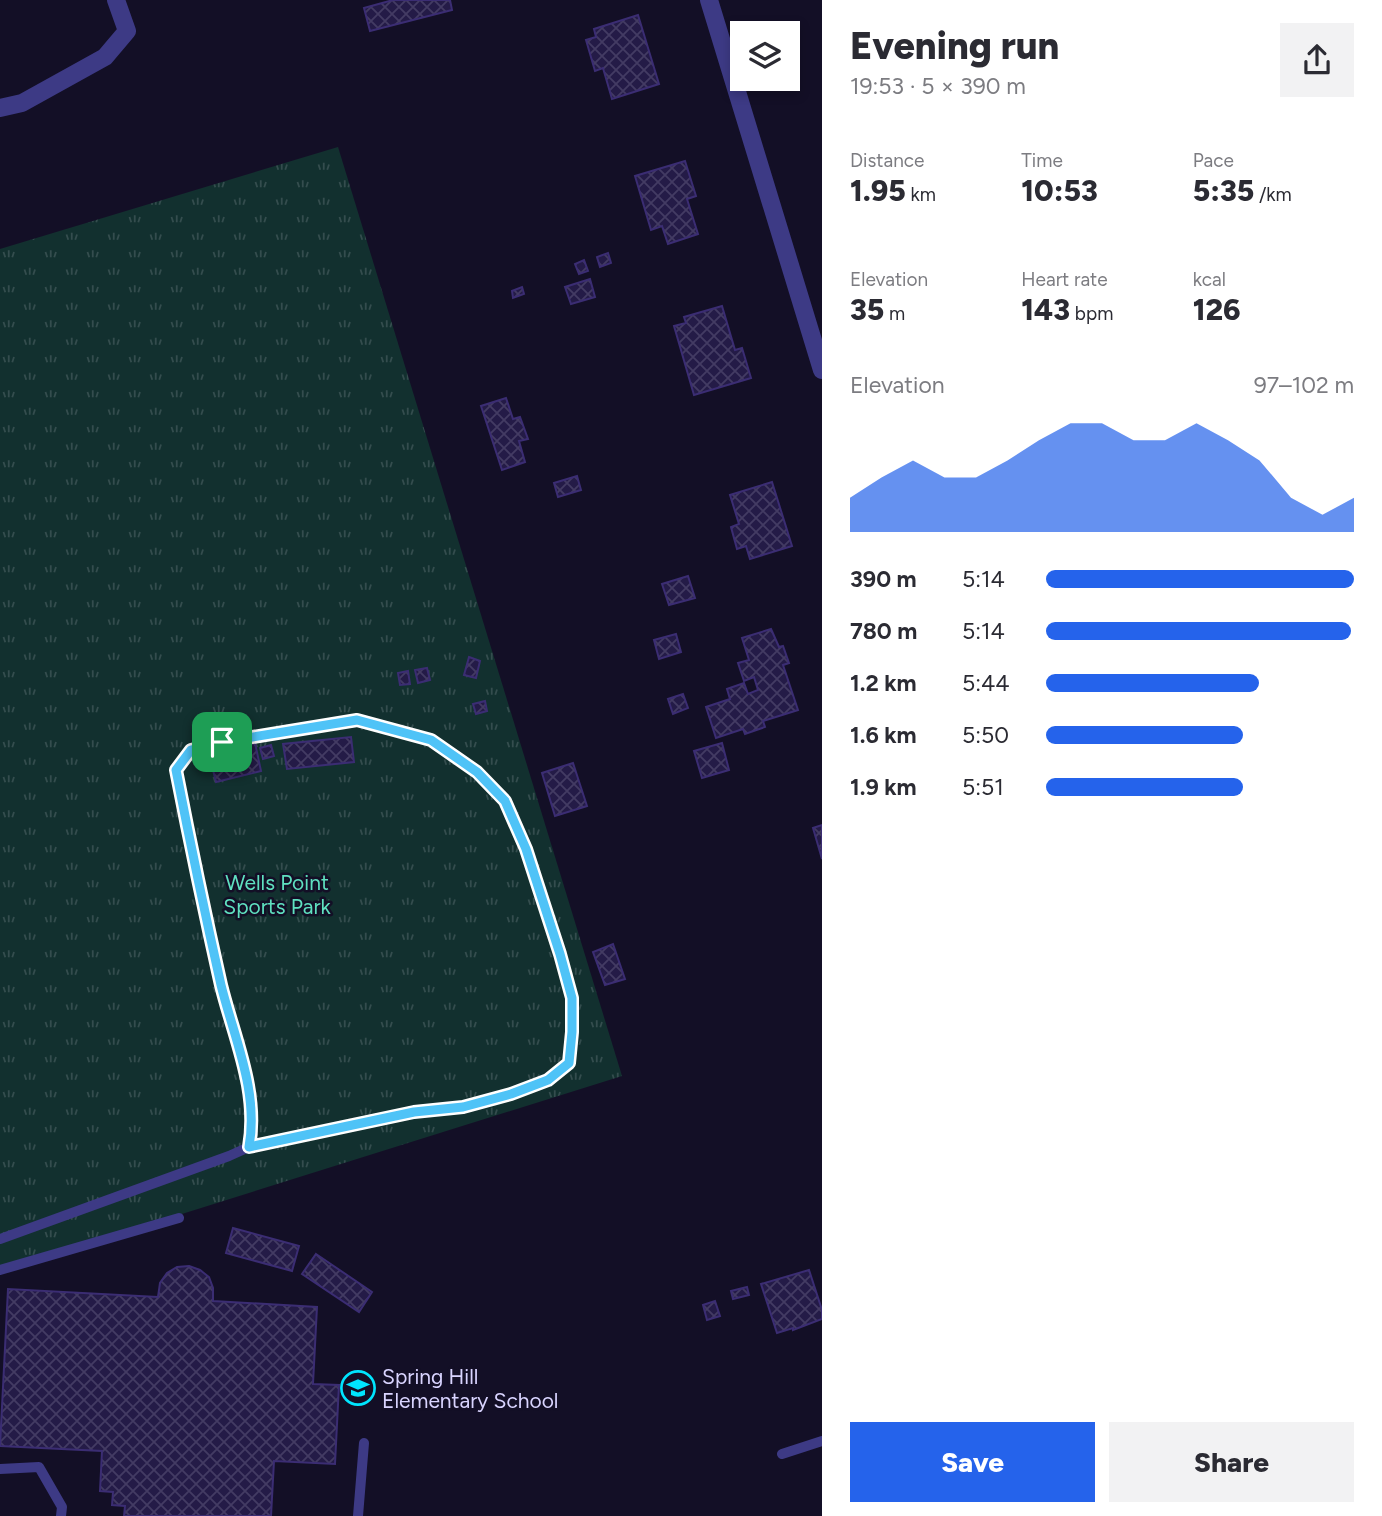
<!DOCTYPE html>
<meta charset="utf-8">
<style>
body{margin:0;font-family:Figtree,sans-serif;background:#f2f2f3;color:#2b2b33;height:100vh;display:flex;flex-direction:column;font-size:26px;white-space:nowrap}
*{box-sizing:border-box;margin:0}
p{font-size:23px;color:#7c7c81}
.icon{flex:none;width:38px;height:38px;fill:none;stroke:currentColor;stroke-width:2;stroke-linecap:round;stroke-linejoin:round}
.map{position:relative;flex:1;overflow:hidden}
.details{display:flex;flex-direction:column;background:#fff;width:560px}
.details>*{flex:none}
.controls{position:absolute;left:730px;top:21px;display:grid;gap:14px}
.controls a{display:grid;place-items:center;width:70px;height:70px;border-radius:0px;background:#fff;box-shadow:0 4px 10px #0003;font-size:35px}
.pin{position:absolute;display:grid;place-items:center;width:60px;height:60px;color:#fff;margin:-30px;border-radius:14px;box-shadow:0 4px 10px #0006}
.round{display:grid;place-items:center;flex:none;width:74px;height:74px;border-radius:0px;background:#f2f2f3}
.summary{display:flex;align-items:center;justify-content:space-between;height:119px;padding:0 28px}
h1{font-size:38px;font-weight:800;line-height:52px}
.figures{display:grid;grid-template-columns:repeat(3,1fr);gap:10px;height:119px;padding:7px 28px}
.figures div{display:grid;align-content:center}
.figures b{font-size:30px;font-weight:800}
.figures small{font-size:19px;font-weight:400}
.figures p{font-size:19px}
.chart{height:196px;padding:14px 28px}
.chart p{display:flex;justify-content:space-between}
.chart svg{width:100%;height:126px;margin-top:7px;fill:#2563eb;opacity:.7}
.action{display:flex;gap:14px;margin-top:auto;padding:14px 28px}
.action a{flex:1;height:80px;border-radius:0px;background:#2563eb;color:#fff;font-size:28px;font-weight:800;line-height:80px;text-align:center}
.action a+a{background:#f2f2f3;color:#2b2b33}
ul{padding:0 28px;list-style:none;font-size:23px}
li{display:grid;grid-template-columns:112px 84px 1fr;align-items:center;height:52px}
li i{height:18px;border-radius:9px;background:#2563eb}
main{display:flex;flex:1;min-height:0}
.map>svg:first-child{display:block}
</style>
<main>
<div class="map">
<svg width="822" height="1516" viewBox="0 0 822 1516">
<defs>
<pattern id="park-tufts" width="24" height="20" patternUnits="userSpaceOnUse" patternTransform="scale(1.75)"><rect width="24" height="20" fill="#12302f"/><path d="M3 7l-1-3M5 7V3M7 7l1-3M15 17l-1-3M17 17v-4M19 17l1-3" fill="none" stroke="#344d4e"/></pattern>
<pattern id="building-cross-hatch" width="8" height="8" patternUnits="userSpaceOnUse" patternTransform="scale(1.75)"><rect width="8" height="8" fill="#241b47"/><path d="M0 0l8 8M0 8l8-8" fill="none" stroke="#433b63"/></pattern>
</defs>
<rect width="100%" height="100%" fill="#130f26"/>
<path fill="url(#park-tufts)" d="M338 147 622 1076 0 1271V249Z"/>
<g fill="url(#building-cross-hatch)" stroke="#3b2d73" stroke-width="2">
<path d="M393 0H450L452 10 370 31 364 8Z"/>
<path d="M638 15 659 84 612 99 603 68 595 71 586 40 596 37 594 29Z"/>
<path d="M685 161 696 196 687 199 698 234 668 244 662 226 651 230 635 176Z"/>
<path d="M608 253 611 263 600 267 597 257Z"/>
<path d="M584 260 588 271 579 274 575 264Z"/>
<path d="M590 279 595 297 571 304 565 287Z"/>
<path d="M522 287 524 294 513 298 512 291Z"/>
<path d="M722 306 735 350 742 348 751 378 694 395 674 326 686 323 684 317Z"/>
<path d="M506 398 513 419 520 417 528 439 519 441 525 462 502 470 481 406Z"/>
<path d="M577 476 581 490 558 497 554 483Z"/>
<path d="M772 482 792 546 750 559 746 546 737 549 731 527 739 524 730 495Z"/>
<path d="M688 576 695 598 669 605 662 584Z"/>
<path d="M771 629 779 647 783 646 789 663 783 665 798 710 763 721 765 727 745 734 743 729 716 738 706 707 730 699 727 689 744 683 748 694 758 690 754 677 744 681 738 663 749 660 742 638Z"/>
<path d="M676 634 681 652 659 659 654 640Z"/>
<path d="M469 657 480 661 476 678 464 675Z"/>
<path d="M427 668 430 680 418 683 415 670Z"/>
<path d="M408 671 410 684 400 685 398 673Z"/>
<path d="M683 694 688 708 673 714 668 699Z"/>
<path d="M485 701 487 711 476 714 473 704Z"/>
<path d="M351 737 354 762 287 769 283 744Z"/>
<path d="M255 743 261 771 216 782 209 754Z"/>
<path d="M722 743 729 770 702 778 694 751Z"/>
<path d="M271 745 274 756 263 759 260 748Z"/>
<path d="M573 763 587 806 555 816 542 773Z"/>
<path d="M822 825V859L813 828Z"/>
<path d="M613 944 625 979 605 985 593 952Z"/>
<path d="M233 1228 299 1246 292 1271 226 1253Z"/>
<path d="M316 1254 372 1292 359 1312 302 1274Z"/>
<path d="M189 1266 200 1270 209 1277 213 1288V1301L317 1307 313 1384 339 1385 335 1464 274 1461 271 1516H124L125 1506 112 1505 113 1492 100 1491 102 1451 0 1446 8 1289 158 1297 160 1283 167 1273 177 1267Z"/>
<path d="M809 1270 822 1310V1319L793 1330V1328L777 1333 761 1284Z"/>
<path d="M747 1287 749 1295 733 1299 731 1291Z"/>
<path d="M715 1301 720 1316 707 1320 703 1305Z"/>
</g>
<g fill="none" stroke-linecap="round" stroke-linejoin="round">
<g stroke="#3d3a85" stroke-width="10">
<path d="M0 1239 229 1156 249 1147 414 1112 463 1107 511 1094 548 1080 569 1063 572 1032V998L560 954 526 849 505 801 477 771 431 740 357 720 222 742 191 750 176 770C190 842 205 914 222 985 234 1038 259 1091 249 1147"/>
<path d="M0 1270 179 1218"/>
<path d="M782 1454 822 1441"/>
<path d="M0 1469 39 1467 62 1507 61 1516"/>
<path d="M358 1516 364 1443"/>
</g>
<g stroke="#3d3a85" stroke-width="18">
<path d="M709 0 822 370"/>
<path d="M0 108 22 103 105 57 127 31 116 0"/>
</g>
</g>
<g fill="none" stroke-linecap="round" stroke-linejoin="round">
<g stroke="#fff" stroke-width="14">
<path id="route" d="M357 720 431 740 477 772 505 801 526 849 560 954 572 998V1032L569 1063 548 1080 511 1094 463 1107 414 1112 249 1147C259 1091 234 1038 221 985 205 914 190 842 176 770L191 750 222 742Z"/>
</g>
<use href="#route" stroke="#4fc3f7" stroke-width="9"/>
</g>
<defs>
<g id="school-ring" transform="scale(1.75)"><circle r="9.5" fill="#130f26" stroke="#00e5ff" stroke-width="1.5"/><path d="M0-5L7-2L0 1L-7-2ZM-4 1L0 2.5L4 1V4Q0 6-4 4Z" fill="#00e5ff"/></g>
</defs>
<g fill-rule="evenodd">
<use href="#school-ring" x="358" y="1388"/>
</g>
<g text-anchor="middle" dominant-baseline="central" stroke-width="5" stroke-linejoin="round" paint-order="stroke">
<g font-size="21" fill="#5fe0c0" stroke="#130f26">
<text x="277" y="882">Wells Point<tspan x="277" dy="24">Sports Park</tspan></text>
</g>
<g font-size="21" fill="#d9d4ff" stroke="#130f26" text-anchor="start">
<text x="382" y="1376">Spring Hill<tspan x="382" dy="24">Elementary School</tspan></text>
</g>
</g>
</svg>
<div class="controls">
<a><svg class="icon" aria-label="layers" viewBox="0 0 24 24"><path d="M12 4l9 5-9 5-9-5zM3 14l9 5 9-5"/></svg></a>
</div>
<div class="pin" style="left:222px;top:742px;background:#1e9e55"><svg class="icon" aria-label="arrive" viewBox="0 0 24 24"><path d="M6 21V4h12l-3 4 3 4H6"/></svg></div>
</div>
<section class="details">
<div class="summary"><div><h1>Evening run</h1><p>19:53 · 5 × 390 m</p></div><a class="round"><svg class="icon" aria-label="share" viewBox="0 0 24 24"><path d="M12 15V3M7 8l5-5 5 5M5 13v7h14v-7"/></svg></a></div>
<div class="figures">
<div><p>Distance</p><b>1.95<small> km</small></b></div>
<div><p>Time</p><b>10:53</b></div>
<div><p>Pace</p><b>5:35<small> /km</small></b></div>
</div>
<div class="figures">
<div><p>Elevation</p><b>35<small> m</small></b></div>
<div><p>Heart rate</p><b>143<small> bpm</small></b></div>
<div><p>kcal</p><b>126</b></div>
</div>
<div class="chart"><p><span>Elevation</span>97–102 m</p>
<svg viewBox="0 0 160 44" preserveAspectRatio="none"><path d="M0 44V32L10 25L20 19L30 25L40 25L50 19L60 12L70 6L80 6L90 12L100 12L110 6L120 12L130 19L140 32L150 38L160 32V44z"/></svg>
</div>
<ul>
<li><b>390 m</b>5:14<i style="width:100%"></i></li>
<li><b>780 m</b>5:14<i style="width:99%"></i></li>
<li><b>1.2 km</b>5:44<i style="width:69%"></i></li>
<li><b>1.6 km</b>5:50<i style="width:64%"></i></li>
<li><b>1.9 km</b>5:51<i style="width:64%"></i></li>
</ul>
<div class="action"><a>Save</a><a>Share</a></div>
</section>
</main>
